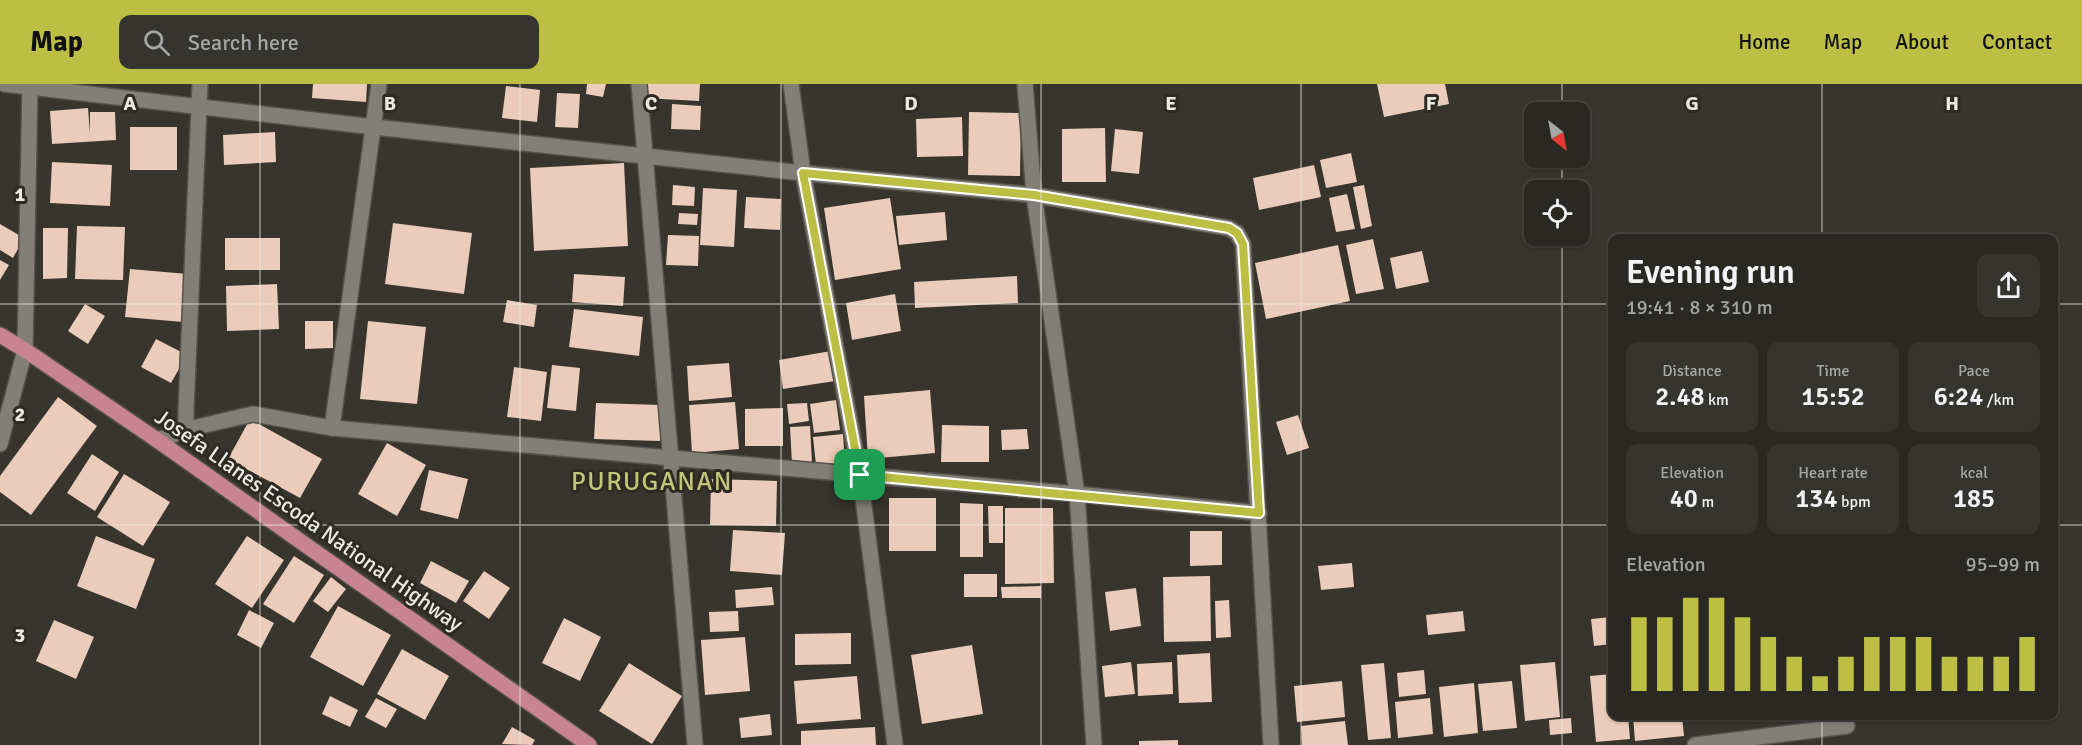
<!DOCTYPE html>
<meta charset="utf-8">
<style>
body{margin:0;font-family:Signika,sans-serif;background:#35342f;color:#f1f3f6;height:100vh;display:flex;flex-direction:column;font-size:22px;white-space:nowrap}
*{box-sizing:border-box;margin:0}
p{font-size:20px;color:#a5a6a5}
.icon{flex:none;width:33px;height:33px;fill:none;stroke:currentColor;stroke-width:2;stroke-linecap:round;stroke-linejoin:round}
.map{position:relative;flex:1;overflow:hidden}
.sheet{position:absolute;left:1608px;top:150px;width:450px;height:486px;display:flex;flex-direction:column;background:#292822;border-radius:12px;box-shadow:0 2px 4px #0004,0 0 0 2px #454440}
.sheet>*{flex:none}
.needle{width:39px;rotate:149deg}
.controls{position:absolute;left:1524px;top:18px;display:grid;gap:12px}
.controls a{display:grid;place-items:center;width:66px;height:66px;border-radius:12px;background:#292822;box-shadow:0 2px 4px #0004,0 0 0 2px #454440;font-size:30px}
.pin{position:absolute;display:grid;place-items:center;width:51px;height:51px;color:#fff;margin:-26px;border-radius:12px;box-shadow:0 3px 9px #0006}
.round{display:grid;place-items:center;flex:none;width:63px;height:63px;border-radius:12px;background:#35342f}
.head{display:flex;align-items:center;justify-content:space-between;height:102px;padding:0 18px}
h1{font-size:33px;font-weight:600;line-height:45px}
.metrics{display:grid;grid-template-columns:repeat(3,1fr);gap:9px;height:102px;padding:6px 18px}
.metrics div{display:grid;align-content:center;border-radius:12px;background:#35342f;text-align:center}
.metrics b{font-size:26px;font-weight:600}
.metrics small{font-size:16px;font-weight:400}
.metrics p{font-size:16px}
.chart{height:168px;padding:12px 18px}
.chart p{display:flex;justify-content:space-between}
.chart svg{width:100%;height:108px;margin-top:6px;stroke:#bcbf43;stroke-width:6}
header{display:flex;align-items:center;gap:36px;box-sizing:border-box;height:84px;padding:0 30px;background:#bcbf43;color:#111}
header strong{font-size:28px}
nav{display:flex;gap:33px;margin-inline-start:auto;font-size:21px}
.search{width:420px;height:54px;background:#35342f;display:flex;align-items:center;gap:15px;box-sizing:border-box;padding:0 21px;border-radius:12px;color:#a5a6a5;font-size:22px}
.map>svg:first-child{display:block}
</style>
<header>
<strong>Map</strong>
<div class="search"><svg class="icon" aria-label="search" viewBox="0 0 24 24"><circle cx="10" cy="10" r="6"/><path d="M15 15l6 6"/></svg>Search here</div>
<nav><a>Home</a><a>Map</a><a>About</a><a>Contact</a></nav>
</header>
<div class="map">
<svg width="2082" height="661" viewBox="0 0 2082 661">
<rect width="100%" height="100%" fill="#37352d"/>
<g fill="#ebcbb9">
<path d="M313 0H367L366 18 312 14Z"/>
<path d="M587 0H606L603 13 586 10Z"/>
<path d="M644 0H700L699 17 643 14Z"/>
<path d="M1377 0H1445L1449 20 1384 33Z"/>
<path d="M506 2 540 6 537 38 502 34Z"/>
<path d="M557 9 580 10 578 44 555 43Z"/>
<path d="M672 20 701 22 700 46 671 45Z"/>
<path d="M88 24 90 49V28H115L116 56 52 60 50 27Z"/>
<path d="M969 28 1021 29 1020 92 968 91Z"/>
<path d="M962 33 963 72 917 73 916 35Z"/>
<rect x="130" y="43" width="47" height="43"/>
<path d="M1105 44 1106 98H1062V45Z"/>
<path d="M1115 45 1143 48 1139 90 1111 87Z"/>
<path d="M275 48 276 78 224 81 223 51Z"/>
<path d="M1351 69 1357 98 1326 104 1320 76Z"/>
<path d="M52 78 112 81 110 122 50 119Z"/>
<path d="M624 79 628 162 534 167 530 84Z"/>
<path d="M1314 81 1321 113 1259 126 1253 94Z"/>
<path d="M673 101 695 103 694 122 672 121Z"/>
<path d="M1364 101 1372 142 1361 145 1353 103Z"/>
<path d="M703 104 737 106 734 163 700 161Z"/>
<path d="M1347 110 1355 145 1336 148 1329 114Z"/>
<path d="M746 113 781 115 780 146 744 144Z"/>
<path d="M890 114 901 185 835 196 824 124Z"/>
<path d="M945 128 947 156 899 161 896 132Z"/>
<path d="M679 129 698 130 697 141 678 140Z"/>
<path d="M393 139 472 149 464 210 385 200Z"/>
<path d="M0 140 24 154 13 174 0 166Z"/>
<path d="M77 142 125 143 123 196 75 195Z"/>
<path d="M43 144H68L67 194 43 195Z"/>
<path d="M668 151 699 152 698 182 666 181Z"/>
<rect x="225" y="154" width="55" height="32"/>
<path d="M1373 155 1384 205 1356 210 1346 161Z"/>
<path d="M1338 161 1350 217 1266 235 1255 179Z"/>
<path d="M1422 167 1429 198 1396 205 1390 174Z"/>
<path d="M0 176 9 181 0 196Z"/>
<path d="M130 185 188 190 183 238 125 233Z"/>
<path d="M574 190 625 193 623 222 572 218Z"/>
<path d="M1017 192 1018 219 915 224 914 198Z"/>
<path d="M277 200 279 245 227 247 226 202Z"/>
<path d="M895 210 901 247 852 256 846 219Z"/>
<path d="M507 216 537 221 534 243 503 238Z"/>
<path d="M85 220 105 232 88 260 68 247Z"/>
<path d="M574 225 643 233 639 272 569 263Z"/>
<path d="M305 237H333V264L305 265Z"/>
<path d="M368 237 426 243 417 320 360 315Z"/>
<path d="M156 255 187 271 171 299 141 283Z"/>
<path d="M831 267 835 297 783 305 779 276Z"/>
<path d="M729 279 732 313 689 317 687 282Z"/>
<path d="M552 281 580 284 576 327 547 324Z"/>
<path d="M514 283 547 288 541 337 507 333Z"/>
<path d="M930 306 935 369 868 375 864 312Z"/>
<path d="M58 313 97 342 31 431 0 408V392Z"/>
<path d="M836 316 840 346 814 349 810 320Z"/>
<path d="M735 318 739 365 692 369 689 321Z"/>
<path d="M596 319 662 321 660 357 594 355Z"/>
<path d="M807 319 809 337 789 340 787 320Z"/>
<path d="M783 324V362H745V325Z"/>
<path d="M1298 331 1309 364 1287 371 1276 338Z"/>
<path d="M250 335 322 375 300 414 228 375Z"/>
<path d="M942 341 989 342V378H941Z"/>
<path d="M810 342 812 379 792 380 790 343Z"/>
<path d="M1027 345 1029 365 1002 366 1001 346Z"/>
<path d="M843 350 845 379 816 381 813 353Z"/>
<path d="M387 359 426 381 397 432 358 410Z"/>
<path d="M92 370 119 388 95 427 67 409Z"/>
<path d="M429 386 468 395 458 435 420 426Z"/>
<path d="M124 390 170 418 143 462 97 433Z"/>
<path d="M711 395 777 397 776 442 710 441Z"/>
<rect x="889" y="414" width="47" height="53"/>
<path d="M960 419 983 420V473H960Z"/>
<path d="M988 422H1003V459H989Z"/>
<path d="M1005 424H1053L1054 499 1005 500Z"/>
<path d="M733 446 785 449 782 491 730 487Z"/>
<path d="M1190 447H1222V481L1190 482Z"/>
<path d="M96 452 155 475 136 525 77 502Z"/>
<path d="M247 452 284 476 252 524 215 500Z"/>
<path d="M294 472 324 491 294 539 263 520Z"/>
<path d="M431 477 469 497 456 519 420 499Z"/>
<path d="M1352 479 1354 503 1321 506 1318 482Z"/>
<path d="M484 487 510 504 489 535 463 517Z"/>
<rect x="964" y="490" width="33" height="23"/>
<path d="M1210 492 1211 557 1164 558 1163 493Z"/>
<path d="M331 493 346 505 328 528 313 517Z"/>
<path d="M1041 502V514H1002L1001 503Z"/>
<path d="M772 503 774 521 736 524 735 506Z"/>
<path d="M1136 504 1141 542 1110 547 1105 508Z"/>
<path d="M1229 516 1231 553 1216 554 1215 517Z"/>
<path d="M338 522 391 551 363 602 310 573Z"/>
<path d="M249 526 274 539 261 564 237 551Z"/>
<path d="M738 527 739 547 710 548 709 528Z"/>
<path d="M1463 527 1465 547 1428 551 1426 531Z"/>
<path d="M1612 533V560L1594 562 1591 535Z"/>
<path d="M564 534 601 553 580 597 542 579Z"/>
<path d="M54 536 94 553 76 595 36 577Z"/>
<path d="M851 549V580L795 581V550Z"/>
<path d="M745 553 750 607 705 611 701 556Z"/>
<path d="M972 561 983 630 922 640 911 571Z"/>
<path d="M402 565 449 592 425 636 377 610Z"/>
<path d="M1210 569 1212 618 1179 619 1177 571Z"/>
<path d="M1131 578 1135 610 1105 613 1102 582Z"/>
<path d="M1172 578 1173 610 1138 612 1137 580Z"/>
<path d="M1555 578 1560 633 1525 637 1520 581Z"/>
<path d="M629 579 682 612 652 660 599 627Z"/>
<path d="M1384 579 1391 654 1368 656 1361 581Z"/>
<path d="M1424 586 1426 610 1399 613 1397 589Z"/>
<path d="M1612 590V632H1628L1630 655 1596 658 1590 592Z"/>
<path d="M857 592 861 635 797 640 794 597Z"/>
<path d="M1342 597 1345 633 1297 638 1294 602Z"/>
<path d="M1512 597 1517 644 1483 647 1478 600Z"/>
<path d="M1474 599 1478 649 1444 653 1439 603Z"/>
<path d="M330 612 358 626 350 643 322 630Z"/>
<path d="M376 614 397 625 386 644 365 633Z"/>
<path d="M1430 614 1433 650 1398 654 1395 618Z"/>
<path d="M770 630 772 651 741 654 739 634Z"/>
<path d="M1633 632H1682L1684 652 1635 657Z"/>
<path d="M1571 634 1572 649 1550 651 1549 636Z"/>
<path d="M1345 637 1348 661H1302L1301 642Z"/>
<path d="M512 643 535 656 532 661 502 660Z"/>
<path d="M875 643 876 661H801V647Z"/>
<path d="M1178 656V661H1139V657Z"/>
</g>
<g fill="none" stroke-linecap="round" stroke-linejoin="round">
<g stroke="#54514b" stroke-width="18">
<g id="minor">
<path d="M4 0 374 43 803 89 1034 111 1229 144 1237 149 1243 160 1271 661"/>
<path d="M639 0 695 661"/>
<path d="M791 0 803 89 860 391 895 661"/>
<path d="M1025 0 1034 111 1077 410 1094 661"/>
<path d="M332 344 379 0"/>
<path d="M186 347V326L200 0"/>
<path d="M157 356 201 342 253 330 332 344 1077 410 1259 429"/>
<path d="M0 360 25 266 30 0"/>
<path d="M1695 661 1847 642"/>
</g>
</g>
<g stroke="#54514b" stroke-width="18">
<path id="primary" d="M0 251 25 266 157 356 589 661"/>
</g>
<use href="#minor" stroke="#827f76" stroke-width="15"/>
<use href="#primary" stroke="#c88492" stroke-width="15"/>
</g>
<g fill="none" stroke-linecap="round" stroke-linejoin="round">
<g stroke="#fff" stroke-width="12">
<path id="route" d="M803 89 1034 111 1229 144 1237 149 1243 160 1259 429 860 391Z"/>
</g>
<use href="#route" stroke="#bcbf43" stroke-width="8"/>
</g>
<path fill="none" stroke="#ebe9e4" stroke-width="1.5" stroke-opacity="0.55" d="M260 0V661M520 0V661M781 0V661M1041 0V661M1301 0V661M1562 0V28M1822 0V154M1562 74V106M1562 152V661M0 220H1612M2054 220H2082M0 441H1612M2054 441H2082M1822 632V661"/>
<g text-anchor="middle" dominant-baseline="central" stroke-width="6" stroke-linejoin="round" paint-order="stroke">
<g font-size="22" fill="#ebe9e4" stroke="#2d2b23">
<text transform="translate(309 436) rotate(35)">Josefa Llanes Escoda National Highway</text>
</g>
<g font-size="26" letter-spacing="1.5" fill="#c2c678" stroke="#2d2b23">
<text x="652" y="398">PURUGANAN</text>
</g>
</g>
<g font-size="20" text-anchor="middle" font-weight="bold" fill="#ebe9e4" stroke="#2d2b23" stroke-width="6" stroke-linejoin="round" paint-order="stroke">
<text x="130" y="26">A</text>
<text x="390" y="26">B</text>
<text x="651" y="26">C</text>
<text x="911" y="26">D</text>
<text x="1171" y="26">E</text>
<text x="1431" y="26">F</text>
<text x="1692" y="26">G</text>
<text x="1952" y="26">H</text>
<text x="20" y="117">1</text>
<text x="20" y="337">2</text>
<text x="20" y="558">3</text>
</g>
</svg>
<div class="controls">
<a><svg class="needle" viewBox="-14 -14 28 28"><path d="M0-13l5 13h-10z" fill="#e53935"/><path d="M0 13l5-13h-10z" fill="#a5a6a5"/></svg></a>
<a><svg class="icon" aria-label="locate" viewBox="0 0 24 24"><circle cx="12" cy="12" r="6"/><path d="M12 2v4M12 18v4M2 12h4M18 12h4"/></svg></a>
</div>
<div class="pin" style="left:860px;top:391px;background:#1e9e55"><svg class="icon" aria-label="arrive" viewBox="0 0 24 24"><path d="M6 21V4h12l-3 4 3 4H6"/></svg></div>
<section class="sheet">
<div class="head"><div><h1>Evening run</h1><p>19:41 · 8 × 310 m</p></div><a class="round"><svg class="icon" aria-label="share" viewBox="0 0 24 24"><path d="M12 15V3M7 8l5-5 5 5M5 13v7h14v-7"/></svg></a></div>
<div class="metrics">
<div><p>Distance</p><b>2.48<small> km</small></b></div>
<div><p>Time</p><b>15:52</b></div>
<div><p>Pace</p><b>6:24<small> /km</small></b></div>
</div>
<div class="metrics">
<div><p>Elevation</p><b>40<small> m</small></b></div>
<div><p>Heart rate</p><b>134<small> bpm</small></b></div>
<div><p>kcal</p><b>185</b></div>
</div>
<div class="chart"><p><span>Elevation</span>95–99 m</p>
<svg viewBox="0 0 160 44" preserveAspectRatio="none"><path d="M5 44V14M15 44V14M25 44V6M35 44V6M45 44V14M55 44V22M65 44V30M75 44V38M85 44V30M95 44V22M105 44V22M115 44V22M125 44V30M135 44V30M145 44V30M155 44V22"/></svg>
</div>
</section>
</div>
